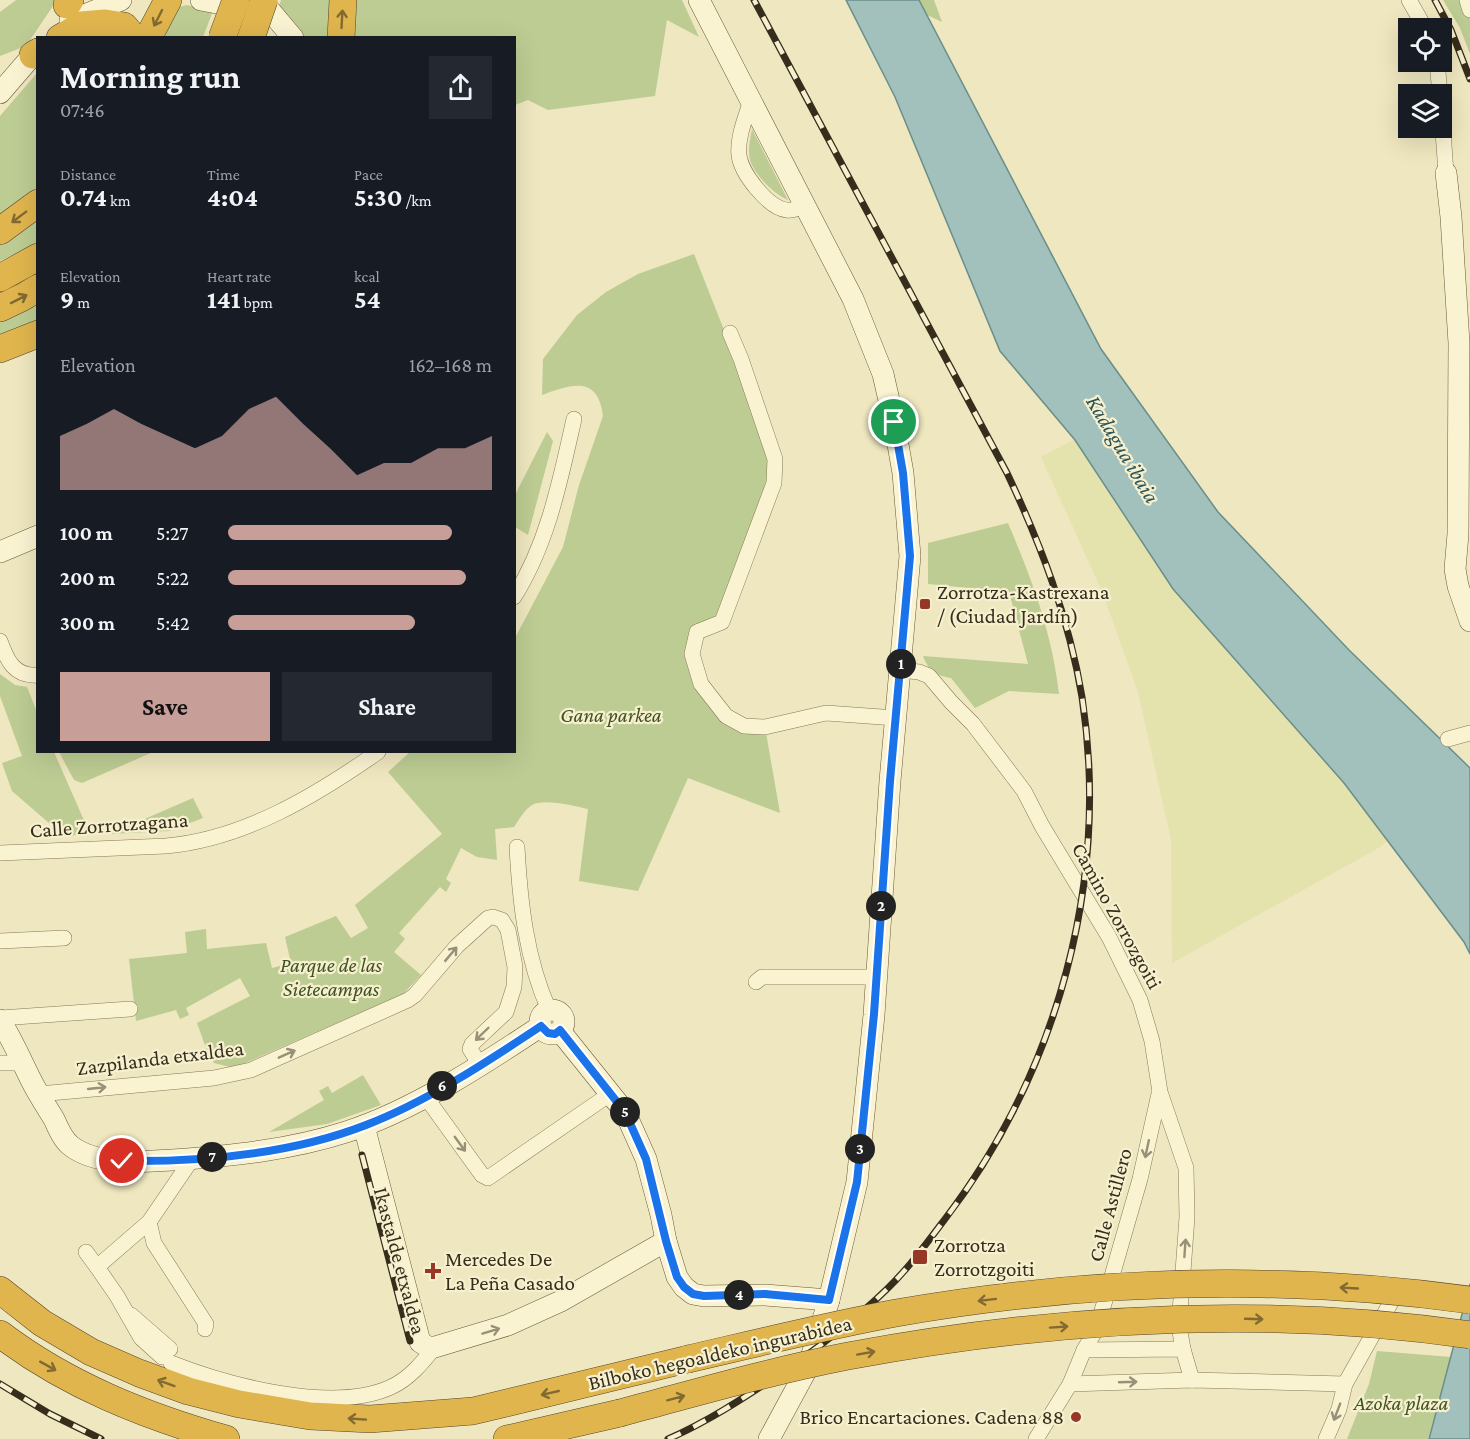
<!DOCTYPE html>
<meta charset="utf-8">
<style>
body{margin:0;font-family:"Crimson Pro",serif;background:#242831;color:#f1f3f6;height:100vh;display:flex;flex-direction:column;font-size:22px;white-space:nowrap}
*{box-sizing:border-box;margin:0}
p{font-size:20px;color:#9ea1a6}
.icon{flex:none;width:33px;height:33px;fill:none;stroke:currentColor;stroke-width:2;stroke-linecap:round;stroke-linejoin:round}
.map{position:relative;flex:1;overflow:hidden}
.details{position:absolute;left:36px;top:36px;width:480px;height:717px;display:flex;flex-direction:column;background:#171b24;border-radius:0px;box-shadow:0 6px 24px #0002}
.details>*{flex:none}
.tools{position:absolute;left:1398px;top:18px;display:grid;gap:12px}
.tools a{display:grid;place-items:center;width:54px;height:54px;border-radius:0px;background:#171b24;box-shadow:0 6px 24px #0002;font-size:30px}
.pin{position:absolute;display:grid;place-items:center;width:51px;height:51px;color:#fff;margin:-26px;border:3px solid #fff;border-radius:50%;box-shadow:0 2px 6px #0007}
.km{position:absolute;width:30px;height:30px;margin:-15px;border-radius:50%;background:#222;color:#fff;font-size:16px;line-height:30px;text-align:center}
.round{display:grid;place-items:center;flex:none;width:63px;height:63px;border-radius:0px;background:#242831}
.summary{display:flex;align-items:center;justify-content:space-between;height:102px;padding:0 24px}
h1{font-size:33px;font-weight:700;line-height:45px}
.stats{display:grid;grid-template-columns:repeat(3,1fr);gap:9px;height:102px;padding:6px 24px}
.stats div{display:grid;align-content:center}
.stats b{font-size:26px;font-weight:700}
.stats small{font-size:16px;font-weight:400}
.stats p{font-size:16px}
.chart{height:168px;padding:12px 24px}
.chart p{display:flex;justify-content:space-between}
.chart svg{width:100%;height:108px;margin-top:6px;fill:#c89e99;opacity:.7}
.primary-button{display:flex;gap:12px;margin-top:auto;padding:12px 24px}
.primary-button a{flex:1;height:69px;border-radius:0px;background:#c89e99;color:#111;font-size:24px;font-weight:700;line-height:69px;text-align:center}
.primary-button a+a{background:#242831;color:#f1f3f6}
ul{padding:0 24px;list-style:none;font-size:20px}
li{display:grid;grid-template-columns:96px 72px 1fr;align-items:center;height:45px}
li i{height:15px;border-radius:8px;background:#c89e99}
.map>svg:first-child{display:block}
</style>
<div class="map">
<svg width="1470" height="1439" viewBox="0 0 1470 1439">
<rect width="100%" height="100%" fill="#eee7bf"/>
<path fill="#e4e3ad" d="M1075 439 1173 589 1344 783 1387 841 1382 846 1172 963 1171 840 1138 692 1102 591 1041 457Z"/>
<g fill="#bdcc93">
<path d="M16 0H57L26 46 0 56V12Z"/>
<path d="M281 0H336L332 37H299L278 8Z"/>
<path d="M354 0H682L699 37 667 20 655 96 548 110 528 100 515 105 514 38H352Z"/>
<path d="M919 0H934L942 22 927 15Z"/>
<path d="M1443 0H1470V54L1460 28Z"/>
<path d="M187 5 213 11 203 37 164 38 178 7Z"/>
<path d="M37 73V189L0 217V116Z"/>
<path d="M752 129 788 200C774 194 757 177 751 163 747 152 750 139 752 129Z"/>
<path d="M37 216 38 243 0 261V245Z"/>
<path d="M694 254 775 459 722 622 697 632 692 654 726 716 765 727 780 813 688 778 638 891 579 881 588 809C575 806 543 798 532 805 524 810 519 820 514 827L495 829 497 860 477 857 461 848 446 879 451 883 446 892 440 887 399 933 405 939 394 952 421 975 403 994 234 1068 214 1063 206 1048 197 1023 250 996 240 978 186 1008 189 1015 180 1019 176 1010 136 1021 129 959 187 953 185 932 206 929 207 949 266 943 272 968 291 963 285 937 336 916 351 938 368 928 355 905 442 834 388 772 410 752H514L515 638 563 547 579 485 603 416C598 374 570 385 542 395L543 359 577 315 606 292 638 274Z"/>
<path d="M37 303V321L0 337V322Z"/>
<path d="M547 432 553 441 528 535 515 527V495Z"/>
<path d="M1008 523C1032 580 1052 632 1059 694L1009 691 975 708 951 678C934 675 929 671 923 656L1028 664 1009 592 928 584V543Z"/>
<path d="M0 674 15 685 27 687 37 712 38 752H54L90 834 64 836 12 791 2 763 22 756 0 696Z"/>
<path d="M59 752H153L82 783 74 780Z"/>
<path d="M193 798 203 818 169 831 110 834Z"/>
<path d="M363 1075 381 1105 327 1124 269 1132 324 1100 319 1091 328 1086 332 1093Z"/>
<path d="M1377 1351 1451 1357 1428 1439H1347L1369 1384Z"/>
</g>
<g fill="#a2c0bc" stroke="#6a8e8a" stroke-width="1.5">
<path d="M846 0H919L1101 349 1218 512 1349 650 1470 768V954L1464 942 1344 783 1173 589 1075 440 1000 351 895 97Z"/>
<path d="M1470 1284V1439H1429Z"/>
</g>
<g fill="none" stroke-linecap="round" stroke-linejoin="round">
<g stroke="#877857" stroke-width="16">
<g id="street">
<path d="M1409 0 1425 28"/>
<path d="M1467 0 1470 10"/>
<path d="M1437 62 1440 94"/>
<path d="M751 100C746 117 737 137 739 155 741 173 768 208 787 210 793 211 799 208 805 205"/>
<path d="M1442 118 1446 173"/>
<path d="M730 333 741 359 775 459 774 483 722 622 697 632 692 654 701 684 726 716 744 726 765 727 826 713 896 718"/>
<path d="M514 597C548 543 560 481 574 419"/>
<path d="M0 641C7 660 14 677 38 675"/>
<path d="M901 670 919 672 929 676 951 702 973 724 1024 791 1042 826 1109 937 1140 1000 1152 1041 1160 1092 1186 1168 1187 1217 1179 1326 1183 1349"/>
<path d="M1448 739 1470 733"/>
<path d="M517 847C520 902 526 959 549 1010"/>
<path d="M0 853 166 846C244 839 315 796 378 752"/>
<path d="M0 941 64 938"/>
<path d="M756 982 762 977H876"/>
<path d="M0 1018 130 1009"/>
<path d="M0 1063H23"/>
<path d="M39 1094 214 1078 251 1070 408 1000 415 995 457 946 488 918 493 917 502 920 508 930 515 967 514 987 506 1012 472 1044 470 1049 480 1065"/>
<path d="M425 1096 482 1175 488 1178 610 1094"/>
<path d="M149 1222 154 1243 206 1324 205 1329"/>
<path d="M86 1252 97 1267"/>
<path d="M131 1315 170 1349"/>
<path d="M1084 1350 1183 1349 1192 1380"/>
<path d="M162 1357 141 1338 117 1296 97 1267 149 1222 192 1159"/>
<path d="M171 1363C227 1385 333 1414 391 1387 409 1379 422 1363 435 1347"/>
<path d="M1070 1384 1192 1380 1345 1384"/>
<path d="M1036 1439 1070 1384 1084 1350 1097 1328 1140 1179 1159 1094"/>
<path d="M1326 1439 1339 1409 1345 1384 1399 1288"/>
</g>
</g>
<g stroke="#69593b" stroke-width="22">
<g id="secondary">
<path d="M201 0 222 4 244 17"/>
<path d="M261 0 293 38"/>
<path d="M699 0 853 299 883 374 894 422 903 473 910 556 890 781 874 1015 857 1182 829 1300 808 1367 769 1439"/>
<path d="M70 21 121 0"/>
<path d="M0 93 38 49"/>
<path d="M1446 173 1451 217 1459 343 1458 534 1455 569 1458 586 1470 621"/>
<path d="M0 552 38 536"/>
<circle cx="552" cy="1022" r="12"/>
<path d="M0 1020C12 1039 21 1060 31 1080 38 1094 46 1106 54 1119 58 1128 63 1140 71 1146 97 1166 141 1162 172 1160 231 1156 290 1150 346 1132 412 1111 484 1064 541 1026"/>
<path d="M560 1031 625 1112 646 1159 661 1215 666 1241 677 1277 684 1287 693 1294 704 1296 765 1295 829 1300"/>
<path d="M364 1126 420 1342 428 1347H435L508 1325 561 1301 666 1241"/>
</g>
</g>
<g stroke="#54452c" stroke-width="28">
<g id="highway">
<path d="M67 5 70 0"/>
<path d="M60 38 82 25 105 23 124 26 134 38"/>
<path d="M148 38 168 0"/>
<path d="M341 38 343 0"/>
<path d="M33 55 38 52"/>
<path d="M0 231 38 203"/>
<path d="M0 278 38 257"/>
<path d="M0 308 23 297 38 288"/>
<path d="M0 349 38 334"/>
<path d="M0 1290 42 1323 91 1352 139 1373 188 1391 239 1404 310 1416 370 1419 473 1411 688 1359"/>
<path d="M0 1334C67 1385 145 1416 226 1439"/>
<path d="M507 1439 620 1413"/>
</g>
</g>
<use href="#street" stroke="#f9f3d2" stroke-width="15"/>
<use href="#secondary" stroke="#f9f3d2" stroke-width="21"/>
<use href="#highway" stroke="#e0b54e" stroke-width="27"/>
<g stroke="#362d1c" stroke-width="7">
<g id="rail">
<path d="M1435 0 1451 30 1470 79"/>
<path d="M362 1155 410 1341"/>
<path d="M0 1384 50 1414 101 1439"/>
<path d="M668 1439C707 1422 742 1399 777 1376 815 1350 853 1322 886 1290 908 1269 927 1243 945 1219 1058 1071 1110 881 1082 697 1069 618 1041 545 1007 473L754 0"/>
</g>
</g>
<use href="#rail" stroke="#f6f0cf" stroke-width="4.5" stroke-dasharray="14" stroke-linecap="butt"/>
<g stroke="#54452c" stroke-width="28" stroke-linecap="butt">
<g id="highway-bridge">
<path d="M222 38 236 0"/>
<path d="M251 38 264 0"/>
<path d="M688 1359C757 1343 826 1326 896 1313 1085 1280 1280 1274 1470 1300"/>
<path d="M620 1413C695 1393 771 1371 848 1356 1052 1318 1264 1305 1470 1335"/>
</g>
</g>
<use href="#highway-bridge" stroke="#e0b54e" stroke-width="27"/>
</g>
<defs><path id="oneway-shaft" d="M-6 0H5M1.5-3L5.5 0L1.5 3" fill="none" stroke-width="1.6" stroke-linecap="round" stroke-linejoin="round" transform="scale(1.5)"/></defs>
<g stroke="#826a32">
<use href="#oneway-shaft" transform="translate(158 18) rotate(117)"/>
<use href="#oneway-shaft" transform="translate(342 19) rotate(-87)"/>
<use href="#oneway-shaft" transform="translate(19 217) rotate(143)"/>
<use href="#oneway-shaft" transform="translate(19 299) rotate(-27)"/>
<use href="#oneway-shaft" transform="translate(1349 1288) rotate(-177)"/>
<use href="#oneway-shaft" transform="translate(987 1300) rotate(173)"/>
<use href="#oneway-shaft" transform="translate(1254 1319) rotate(2)"/>
<use href="#oneway-shaft" transform="translate(1059 1327) rotate(-4)"/>
<use href="#oneway-shaft" transform="translate(866 1353) rotate(-10)"/>
<use href="#oneway-shaft" transform="translate(48 1366) rotate(29)"/>
<use href="#oneway-shaft" transform="translate(166 1383) rotate(-160)"/>
<use href="#oneway-shaft" transform="translate(550 1393) rotate(167)"/>
<use href="#oneway-shaft" transform="translate(676 1398) rotate(-15)"/>
<use href="#oneway-shaft" transform="translate(357 1419) rotate(-176)"/>
</g>
<g stroke="#989077">
<use href="#oneway-shaft" transform="translate(451 954) rotate(-50)"/>
<use href="#oneway-shaft" transform="translate(482 1034) rotate(136)"/>
<use href="#oneway-shaft" transform="translate(287 1054) rotate(-24)"/>
<use href="#oneway-shaft" transform="translate(97 1088) rotate(-6)"/>
<use href="#oneway-shaft" transform="translate(460 1144) rotate(54)"/>
<use href="#oneway-shaft" transform="translate(1147 1149) rotate(102)"/>
<use href="#oneway-shaft" transform="translate(1185 1248) rotate(-86)"/>
<use href="#oneway-shaft" transform="translate(491 1331) rotate(-17)"/>
<use href="#oneway-shaft" transform="translate(1128 1382) rotate(-2)"/>
<use href="#oneway-shaft" transform="translate(1337 1412) rotate(111)"/>
</g>
<g fill="none" stroke-linecap="round" stroke-linejoin="round">
<g stroke="#fff" stroke-width="12">
<path id="route" d="M122 1161C203 1162 289 1155 366 1125 426 1102 487 1062 541 1026L548 1033 555 1034 560 1030 625 1112 646 1159 666 1241 677 1277 684 1287 693 1294 704 1296 765 1294 829 1300 857 1182 874 1014 890 781 910 556 903 473 894 422"/>
</g>
<use href="#route" stroke="#1a73e8" stroke-width="8"/>
</g>
<g fill="#973727" stroke="#f6f0cf" stroke-width="2">
<rect x="919" y="598" width="12" height="12" rx="3"/>
<rect x="912" y="1249" width="16" height="16" rx="3"/>
<path d="M430 1262h6v6h6v6h-6v6h-6v-6h-6v-6h6z"/>
<circle cx="1076" cy="1417" r="6"/>
</g>
<g text-anchor="middle" dominant-baseline="central" stroke-width="4.5" stroke-linejoin="round" paint-order="stroke">
<g font-size="21" fill="#362d1c" stroke="#f6f0cf" text-anchor="start">
<text x="937" y="592">Zorrotza-Kastrexana<tspan x="937" dy="24">/ (Ciudad Jardín)</tspan></text>
<text x="934" y="1245">Zorrotza<tspan x="934" dy="24">Zorrotzgoiti</tspan></text>
<text x="445" y="1259">Mercedes De<tspan x="445" dy="24">La Peña Casado</tspan></text>
<text x="1064" y="1417" text-anchor="end">Brico Encartaciones. Cadena 88</text>
</g>
<g font-size="21" font-style="italic" fill="#3f5322" stroke="#f6f0cf">
<text x="611" y="715">Gana parkea</text>
<text x="331" y="965">Parque de las<tspan x="331" dy="24">Sietecampas</tspan></text>
<text x="1401" y="1403">Azoka plaza</text>
</g>
<g font-size="21" fill="#362d1c" stroke="#f6f0cf">
<text transform="translate(109 825) rotate(-4)">Calle Zorrotzagana</text>
<text transform="translate(1117 916) rotate(61)">Camino Zorrozgoiti</text>
<text transform="translate(160 1058) rotate(-7)">Zazpilanda etxaldea</text>
<text transform="translate(1110 1205) rotate(-75)">Calle Astillero</text>
<text transform="translate(400 1261) rotate(75)">Ikastalde etxaldea</text>
<text transform="translate(720 1353) rotate(-13)">Bilboko hegoaldeko ingurabidea</text>
</g>
<g font-size="22" font-style="italic" fill="#2b5356" stroke="#f6f0cf">
<text transform="translate(1123 449) rotate(59)">Kadagua ibaia</text>
</g>
</g>
</svg>
<div class="tools">
<a><svg class="icon" aria-label="locate" viewBox="0 0 24 24"><circle cx="12" cy="12" r="6"/><path d="M12 2v4M12 18v4M2 12h4M18 12h4"/></svg></a>
<a><svg class="icon" aria-label="layers" viewBox="0 0 24 24"><path d="M12 4l9 5-9 5-9-5zM3 14l9 5 9-5"/></svg></a>
</div>
<div class="pin" style="left:894px;top:422px;background:#1e9e55"><svg class="icon" aria-label="arrive" viewBox="0 0 24 24"><path d="M6 21V4h12l-3 4 3 4H6"/></svg></div>
<div class="pin" style="left:122px;top:1161px;background:#d93025"><svg class="icon" aria-label="check" viewBox="0 0 24 24"><path d="M5 12l5 5 9-10"/></svg></div>
<b class="km" style="left:901px;top:664px">1</b>
<b class="km" style="left:881px;top:906px">2</b>
<b class="km" style="left:860px;top:1149px">3</b>
<b class="km" style="left:739px;top:1295px">4</b>
<b class="km" style="left:625px;top:1112px">5</b>
<b class="km" style="left:442px;top:1086px">6</b>
<b class="km" style="left:212px;top:1157px">7</b>
<section class="details">
<div class="summary"><div><h1>Morning run</h1><p>07:46</p></div><a class="round"><svg class="icon" aria-label="share" viewBox="0 0 24 24"><path d="M12 15V3M7 8l5-5 5 5M5 13v7h14v-7"/></svg></a></div>
<div class="stats">
<div><p>Distance</p><b>0.74<small> km</small></b></div>
<div><p>Time</p><b>4:04</b></div>
<div><p>Pace</p><b>5:30<small> /km</small></b></div>
</div>
<div class="stats">
<div><p>Elevation</p><b>9<small> m</small></b></div>
<div><p>Heart rate</p><b>141<small> bpm</small></b></div>
<div><p>kcal</p><b>54</b></div>
</div>
<div class="chart"><p><span>Elevation</span>162–168 m</p>
<svg viewBox="0 0 160 44" preserveAspectRatio="none"><path d="M0 44V22L10 17L20 11L30 17L40 22L50 27L60 22L70 11L80 6L90 17L100 27L110 38L120 33L130 33L140 27L150 27L160 22V44z"/></svg>
</div>
<ul>
<li><b>100 m</b>5:27<i style="width:85%"></i></li>
<li><b>200 m</b>5:22<i style="width:90%"></i></li>
<li><b>300 m</b>5:42<i style="width:71%"></i></li>
</ul>
<div class="primary-button"><a>Save</a><a>Share</a></div>
</section>
</div>
